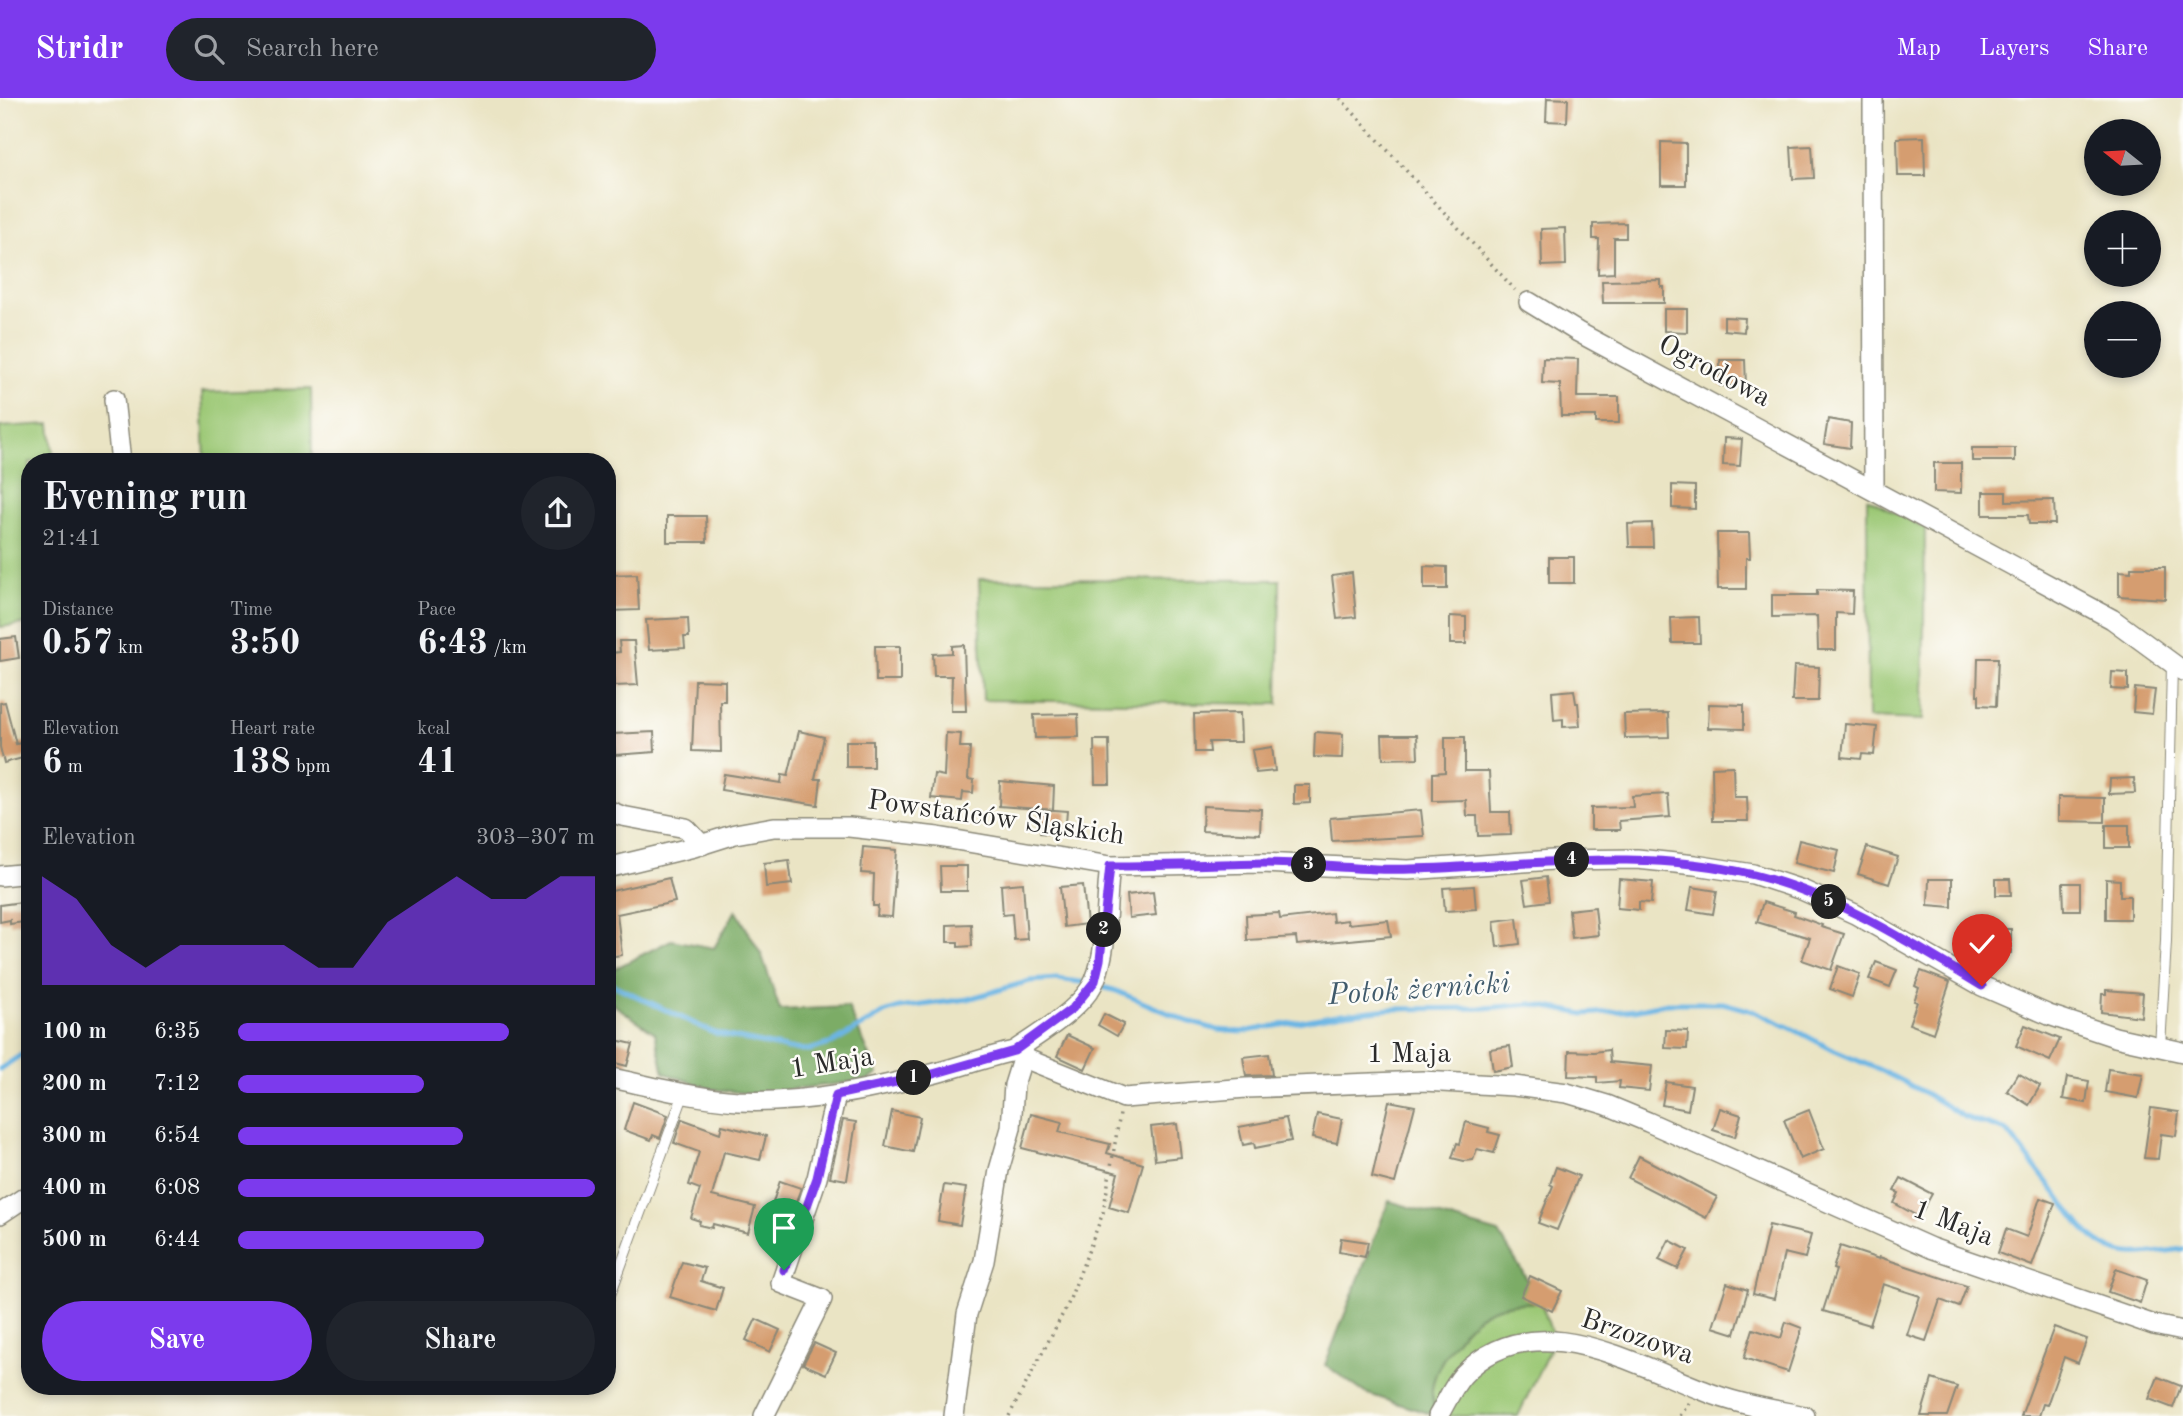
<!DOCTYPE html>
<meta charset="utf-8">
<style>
body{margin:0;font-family:"Old Standard TT",serif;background:#20242c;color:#f1f3f6;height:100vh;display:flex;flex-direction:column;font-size:26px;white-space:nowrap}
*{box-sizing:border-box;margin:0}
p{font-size:23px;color:#9ea1a6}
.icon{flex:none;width:38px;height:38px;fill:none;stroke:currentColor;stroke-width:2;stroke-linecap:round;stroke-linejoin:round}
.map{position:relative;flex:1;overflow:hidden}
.panel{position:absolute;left:21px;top:355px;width:595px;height:942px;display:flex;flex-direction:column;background:#171b24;border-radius:28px;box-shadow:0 4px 10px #0003}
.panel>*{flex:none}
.needle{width:46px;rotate:288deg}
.tools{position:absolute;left:2084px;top:21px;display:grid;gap:14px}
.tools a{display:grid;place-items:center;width:77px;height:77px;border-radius:50%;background:#171b24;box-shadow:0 4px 10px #0003;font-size:35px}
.pin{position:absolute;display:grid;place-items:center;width:60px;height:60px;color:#fff;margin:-72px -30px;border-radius:50% 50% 50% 0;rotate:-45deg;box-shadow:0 0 7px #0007}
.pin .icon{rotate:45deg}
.km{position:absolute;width:35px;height:35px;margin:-18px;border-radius:50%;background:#222;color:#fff;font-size:19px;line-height:35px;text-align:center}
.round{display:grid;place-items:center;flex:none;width:74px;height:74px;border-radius:37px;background:#20242c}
.headline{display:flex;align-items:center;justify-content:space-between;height:119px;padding:0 21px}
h1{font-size:38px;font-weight:600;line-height:52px}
.figures{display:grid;grid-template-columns:repeat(3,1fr);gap:10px;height:119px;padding:7px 21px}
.figures div{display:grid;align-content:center}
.figures b{font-size:35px;font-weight:600}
.figures small{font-size:19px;font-weight:400}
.figures p{font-size:19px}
.chart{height:196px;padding:14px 21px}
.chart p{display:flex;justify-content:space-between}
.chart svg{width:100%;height:126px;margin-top:7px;fill:#7c3aed;opacity:.7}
.cta{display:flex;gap:14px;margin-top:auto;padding:14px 21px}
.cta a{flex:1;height:80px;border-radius:42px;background:#7c3aed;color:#fff;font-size:28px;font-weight:600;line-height:80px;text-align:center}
.cta a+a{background:#20242c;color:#f1f3f6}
ul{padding:0 21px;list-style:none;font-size:23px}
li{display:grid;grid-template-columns:112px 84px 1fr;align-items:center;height:52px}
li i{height:18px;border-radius:9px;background:#7c3aed}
header{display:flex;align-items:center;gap:42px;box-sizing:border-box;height:98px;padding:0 35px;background:#7c3aed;color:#fff}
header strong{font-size:33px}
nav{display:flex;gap:38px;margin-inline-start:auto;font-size:24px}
.search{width:490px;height:63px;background:#20242c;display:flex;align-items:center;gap:18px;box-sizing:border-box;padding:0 24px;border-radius:38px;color:#9ea1a6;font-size:26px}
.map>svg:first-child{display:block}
</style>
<header>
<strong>Stridr</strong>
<div class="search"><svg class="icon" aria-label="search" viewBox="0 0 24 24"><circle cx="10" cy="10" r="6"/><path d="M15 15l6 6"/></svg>Search here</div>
<nav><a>Map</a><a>Layers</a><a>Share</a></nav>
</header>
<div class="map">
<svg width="2183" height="1318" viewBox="0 0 2183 1318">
<rect width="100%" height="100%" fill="#fdfcf7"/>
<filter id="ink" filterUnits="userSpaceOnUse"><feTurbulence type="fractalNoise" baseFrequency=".0143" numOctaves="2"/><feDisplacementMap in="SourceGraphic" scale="14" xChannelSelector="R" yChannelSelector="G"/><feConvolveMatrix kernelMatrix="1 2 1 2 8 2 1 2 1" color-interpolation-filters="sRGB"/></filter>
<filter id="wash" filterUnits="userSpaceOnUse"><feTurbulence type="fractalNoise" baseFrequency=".00686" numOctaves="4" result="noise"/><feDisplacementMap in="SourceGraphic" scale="28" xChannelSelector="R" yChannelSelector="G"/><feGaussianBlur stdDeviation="1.57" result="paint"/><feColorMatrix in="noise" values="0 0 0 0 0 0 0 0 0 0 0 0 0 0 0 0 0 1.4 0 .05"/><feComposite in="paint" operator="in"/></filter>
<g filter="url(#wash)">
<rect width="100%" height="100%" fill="#eae4c4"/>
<g fill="#9bc875" stroke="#637a50" stroke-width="2">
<path d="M311 291 312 364H205L202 294Z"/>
<path d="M50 326 54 364H30V525L0 529V329Z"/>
<path d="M1867 400 1925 430 1923 622 1868 620Z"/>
<path d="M979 481 1280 482 1278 606 983 602Z"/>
<path d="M1541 1204 1554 1242 1518 1318H1437C1435 1310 1431 1300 1432 1291 1435 1265 1468 1220 1492 1211 1508 1205 1524 1205 1541 1204Z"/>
</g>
<g fill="#7cac66" stroke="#546c48" stroke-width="2">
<path d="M736 812 762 858 780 912 848 909 878 976 868 982 753 996 712 991 664 975 655 935 607 902V880L612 872 671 842 714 850Z"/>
<path d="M1389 1103 1499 1135 1541 1204C1524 1205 1508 1205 1492 1211 1468 1220 1435 1265 1432 1291 1431 1300 1435 1310 1437 1318L1365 1295 1325 1267Z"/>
</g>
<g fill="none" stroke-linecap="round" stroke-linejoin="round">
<g stroke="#6bb5e4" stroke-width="5">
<path d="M607 884 714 935 789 951 809 952 833 945 884 915 899 910 968 901 1030 883 1057 881 1088 885"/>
<path d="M1097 888 1114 892 1187 923 1218 932 1242 934 1342 916 1390 911 1485 910 1531 906 1584 916 1635 912 1667 905H1723L1756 914 1795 932 1835 953 1880 972 1927 996 1964 1019 2007 1033 2083 1130C2118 1166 2138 1156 2183 1151"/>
<path d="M0 971 30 951"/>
</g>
</g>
<g id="blocks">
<g fill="#d59d6f">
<path d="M1547 0 1568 1 1567 24 1546 23Z"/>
<path d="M1924 39 1925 78H1898L1897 40Z"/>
<path d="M1661 44 1686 45V87H1661Z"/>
<path d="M1812 48 1814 80 1793 81 1791 49Z"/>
<path d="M1626 125V140H1614V175L1598 176 1599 141H1593V126Z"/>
<path d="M1565 130 1566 167 1542 168 1541 131Z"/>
<path d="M1661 182V189H1664V205H1603L1602 183Z"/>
<path d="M1664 211H1687V234L1664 233Z"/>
<path d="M1724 219 1745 220 1744 234 1724 232Z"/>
<path d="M1543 260 1578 261 1577 299H1619V325H1596V318H1561L1560 286 1542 285Z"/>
<path d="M1720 262H1745L1746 288H1720Z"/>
<path d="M1828 321 1851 325 1850 350 1824 346Z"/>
<path d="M1724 340 1742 341 1740 368 1723 367Z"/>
<rect x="1972" y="350" width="43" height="13"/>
<path d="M1934 365H1961V395L1934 394Z"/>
<path d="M1672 387 1695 388V411L1672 410Z"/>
<path d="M1983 394H2006V403L2054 402 2055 426H2029L2028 417H1983Z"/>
<path d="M667 418H706L707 444H667Z"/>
<path d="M1652 425 1653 449H1629L1628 426Z"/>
<path d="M1717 435H1749L1750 460H1746V491H1718Z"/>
<rect x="1549" y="459" width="25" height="26"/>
<path d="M1424 468 1447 469V491H1424Z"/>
<path d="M2131 469H2165V501L2119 498V473L2131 474Z"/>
<path d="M1352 475 1356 519 1337 521 1332 478Z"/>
<path d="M637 476 639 512 609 513 607 477Z"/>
<path d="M1817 492 1853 493 1852 516 1836 515V552H1818L1817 518 1772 519V497H1817Z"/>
<path d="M1450 518 1466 519V546H1450Z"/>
<path d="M1699 519 1700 545H1672L1671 520Z"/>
<path d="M688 520 689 539H684L685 550 649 552 646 522Z"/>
<path d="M16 539 19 560 0 563V541Z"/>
<path d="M619 543H634L638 587 614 588 611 555 620 554Z"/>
<path d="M964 547 966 613H951L952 578H934L933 556 952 555V548Z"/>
<path d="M875 548H900V583H876Z"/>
<path d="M1978 560H1998L1996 608 1979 607V597H1977Z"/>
<path d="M1794 568 1819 569 1818 603H1792Z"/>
<path d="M2112 574 2128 575V592L2111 591Z"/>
<path d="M695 582 725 583V603H720L721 654 692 653Z"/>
<path d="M2135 590 2155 592 2152 616 2133 614Z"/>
<path d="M1574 592 1576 605H1578L1580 628 1563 629V621L1554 622 1552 594Z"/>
<path d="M5 604 16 646 30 643V658L4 665 0 649V605Z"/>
<path d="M1709 606 1744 607V631L1708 630Z"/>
<path d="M1240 615 1241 644H1209L1210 654H1195L1194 616Z"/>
<path d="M1668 615 1669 639 1625 640 1624 616Z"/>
<path d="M1078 616 1079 639 1035 640 1034 617Z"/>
<path d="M1845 626 1877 629 1874 657 1862 656 1861 661 1842 659Z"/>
<path d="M799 633 824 639 815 681H821L818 707 721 692 724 676 781 685 782 677 788 678Z"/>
<path d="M654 634 655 654 615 657 613 636Z"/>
<path d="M1315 634 1343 636 1342 660 1314 659Z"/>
<path d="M946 635 961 636 960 649H970L968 681 974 682 973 695 963 694 962 703 931 700 934 676 944 678Z"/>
<path d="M1382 637H1417L1418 660 1383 661Z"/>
<path d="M1445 639H1465V673H1489L1491 714H1510L1511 737 1478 738 1477 718H1467L1466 702 1433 703V675L1445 674Z"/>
<path d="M1094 642H1109L1110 686H1095Z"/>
<rect x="846" y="643" width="27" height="26"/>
<path d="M1272 649 1275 673 1256 675 1252 652Z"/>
<path d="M1733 668 1734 699H1747L1748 723H1713L1712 669Z"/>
<path d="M2134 680 2135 695 2109 696 2110 681Z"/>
<path d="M1000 683 1054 688 1053 712 999 708Z"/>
<path d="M1294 687H1310V705L1294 706Z"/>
<path d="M1668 696 1670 719 1619 723 1620 732H1591V710L1633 709 1632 698Z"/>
<path d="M2058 699 2105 700V724L2058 723Z"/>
<path d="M1203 708 1261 711 1260 736 1202 733Z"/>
<path d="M1041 711 1067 713 1065 737 1040 735Z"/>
<path d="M1421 712 1424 738 1332 743 1330 720Z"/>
<rect x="2106" y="727" width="23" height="23"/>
<path d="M1799 742 1839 752 1834 775 1794 765Z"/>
<path d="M863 749 897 752 892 819 877 818 878 808H873L874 776 861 775Z"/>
<path d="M1867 749 1898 759 1889 786 1858 776Z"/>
<path d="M789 762 792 786 766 789 764 765Z"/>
<path d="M940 768H967V793H941Z"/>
<path d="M1546 779 1549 803 1527 806 1523 782Z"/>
<path d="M669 780 675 804 617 816 622 857 607 859V794Z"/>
<path d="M1619 781 1653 784 1651 805 1639 804V812L1617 810Z"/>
<path d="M1929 781H1952V809L1928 807Z"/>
<path d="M1996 781H2010L2011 797H1996Z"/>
<path d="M2106 781 2120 782V798H2130V821H2106Z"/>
<path d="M1023 785 1027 841 1014 842 1012 816 1003 817 1001 787Z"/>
<path d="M2063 785H2080V812H2064Z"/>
<path d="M1083 787 1087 826 1064 829 1060 789Z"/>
<path d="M1474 788 1476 811 1445 813 1443 790Z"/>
<path d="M1692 789 1717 793 1713 816 1688 812Z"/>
<path d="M1153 794 1156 817 1129 820 1127 797Z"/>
<path d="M30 803V823L10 826V822L0 824V807Z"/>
<path d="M1763 804 1795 814 1794 817 1822 827 1821 829 1844 836 1831 872 1802 862 1810 840 1757 824Z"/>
<path d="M1595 809 1598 837 1572 840 1569 812Z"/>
<path d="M1279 815 1280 821 1332 815 1333 824 1347 822 1348 826 1388 822 1391 838 1297 847 1296 839 1247 842 1246 817Z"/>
<path d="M1517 820 1520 846 1497 849 1494 823Z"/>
<path d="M971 826 972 848 958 849V844H947V827Z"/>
<path d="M1980 831H2011V855L1981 856Z"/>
<path d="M1876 864 1897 872 1890 889 1869 881Z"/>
<path d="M1838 868 1860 876 1852 899 1830 891Z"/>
<path d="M1921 873 1950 884 1933 935 1909 926 1917 904 1914 903 1919 890 1915 888Z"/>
<path d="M2106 892 2143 895 2141 919 2101 914 2102 896H2106Z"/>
<path d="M1104 916 1124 926 1117 938 1098 927Z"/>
<path d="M2025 927 2060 941 2050 963 2016 948Z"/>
<path d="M1666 932 1688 933 1687 951 1665 950Z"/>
<path d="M1067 937 1095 950 1085 971 1057 958Z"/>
<path d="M607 940 633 946 627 968 607 963Z"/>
<path d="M1510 948 1513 969 1493 973 1490 951Z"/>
<path d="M1609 952 1610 964 1652 968 1649 993 1619 990 1620 983 1597 985V979L1568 978 1569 953 1594 954Z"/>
<path d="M1269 956 1272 977 1246 978 1243 959Z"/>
<path d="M2108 971 2143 976 2138 1000 2105 994Z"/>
<path d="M2018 975 2040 988 2029 1007 2007 993Z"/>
<path d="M2067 979 2089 983 2086 1005 2063 1001Z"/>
<path d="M1666 984 1692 988 1688 1012 1662 1007Z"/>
<path d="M1389 1003 1415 1008 1395 1085 1372 1079Z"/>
<path d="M633 1004 668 1017 660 1040 653 1037 651 1042 624 1032Z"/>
<path d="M1720 1010 1741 1017 1735 1039 1713 1032Z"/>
<path d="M2151 1010 2179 1014 2176 1038 2161 1036 2158 1061 2144 1060Z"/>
<path d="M1809 1012 1824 1051 1800 1061 1784 1022Z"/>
<path d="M892 1013 920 1019 913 1054 885 1048Z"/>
<path d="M1031 1016 1062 1024 1059 1034 1110 1046 1107 1055 1143 1066 1129 1115 1109 1109 1118 1075 1022 1050Z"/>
<path d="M1317 1016 1342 1021 1337 1045 1312 1040Z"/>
<path d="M1286 1020 1291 1043 1255 1050 1254 1045 1243 1047 1239 1029Z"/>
<path d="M682 1021 720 1035 722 1027 766 1038 760 1062 724 1054 712 1098 755 1109 748 1135 713 1126 712 1130 699 1127 700 1123 691 1120 700 1091 689 1087 699 1054 674 1045Z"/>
<path d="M843 1022 856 1024 847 1082 830 1079Z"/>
<path d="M1466 1024 1489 1030 1488 1034 1500 1037 1494 1055 1477 1051 1473 1062 1464 1063 1452 1060 1457 1045 1460 1046Z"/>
<path d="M1177 1026 1181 1059 1155 1062 1151 1029Z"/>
<path d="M1639 1058 1717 1099 1706 1120 1628 1080Z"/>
<path d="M1556 1069 1579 1078 1557 1132 1538 1125 1553 1088 1550 1086Z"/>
<path d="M1901 1080 1932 1096 1919 1119 1894 1105 1899 1095 1894 1093Z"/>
<path d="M780 1083 801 1090 793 1111 773 1104Z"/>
<path d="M944 1087 966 1090 960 1127 938 1123Z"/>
<path d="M2040 1100 2055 1105 2032 1168 1998 1155 2006 1131 2027 1139Z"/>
<path d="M1769 1127 1811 1137 1805 1160 1784 1155 1774 1201 1753 1196Z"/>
<path d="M1341 1140 1368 1144 1365 1159 1339 1154Z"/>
<path d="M1669 1142 1688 1152 1678 1171 1659 1162Z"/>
<path d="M1840 1148 1879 1161V1159L1967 1188 1959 1209 1940 1202 1926 1243 1907 1237 1920 1198 1883 1186 1870 1227 1823 1213 1836 1172 1833 1171Z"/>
<path d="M682 1164 705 1170 701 1183 723 1190 716 1213 670 1199Z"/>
<path d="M2116 1171 2147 1182 2140 1205 2108 1194Z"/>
<path d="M1530 1178 1562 1193 1552 1213 1521 1198Z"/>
<path d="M1727 1185 1748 1192 1735 1236 1713 1229Z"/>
<path d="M756 1221 780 1232 770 1254 746 1242Z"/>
<path d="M1786 1224 1802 1230 1788 1274 1744 1260 1753 1231 1781 1240Z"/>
<path d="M2054 1229 2087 1241 2078 1265 2064 1259 2047 1307 2043 1306 2039 1318H2021Z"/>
<path d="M814 1245 836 1255 826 1276 803 1266Z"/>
<path d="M2158 1279 2181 1288 2173 1310 2149 1301Z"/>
<path d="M1932 1281 1957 1289 1947 1318H1921Z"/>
</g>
</g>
</g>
<g filter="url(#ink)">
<use href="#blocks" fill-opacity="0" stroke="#8a8878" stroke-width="2"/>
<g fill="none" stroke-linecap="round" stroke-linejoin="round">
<g stroke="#8a8878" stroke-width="12">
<g id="lane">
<path d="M2160 949 2166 843 2172 566"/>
<path d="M607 1205 684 995"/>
</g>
</g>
<g stroke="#8a8878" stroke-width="22">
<g id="street">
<path d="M1873 0 1874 392"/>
<path d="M1529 204 1578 234 2112 521 2183 573"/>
<path d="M114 301 121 364"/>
<path d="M607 712 622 718 686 730 702 747"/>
<path d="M607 770 694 749 735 736 774 729H849L938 739 1110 768 1262 765 1408 772 1553 762 1637 761 1695 767 1753 776 1802 792 1855 816 1982 888 2049 917 2115 939 2183 954"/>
<path d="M0 778 30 775"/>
<path d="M1014 953C1039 936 1083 910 1095 882 1109 847 1105 805 1110 768"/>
<path d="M607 979C650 988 694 1000 738 1003 804 1006 869 992 932 976 960 969 986 959 1014 953L1029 962 1124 1000 1246 990 1423 983 1514 988 1567 995 1607 1007 1648 1024 1931 1150 2154 1227 2183 1233"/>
<path d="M0 1116 30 1096"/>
<path d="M764 1318 822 1201 781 1185 817 1080 836 997"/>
<path d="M954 1318 967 1216 984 1163 999 1072 1011 1030 1014 987 1023 958"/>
<path d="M1438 1318C1446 1305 1453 1288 1463 1277 1531 1205 1629 1264 1702 1292 1735 1306 1770 1311 1805 1318"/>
</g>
</g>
<g stroke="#8a8878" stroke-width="3.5" stroke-dasharray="2 5" stroke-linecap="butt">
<path d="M1340 0 1515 192"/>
<path d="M1009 1318 1068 1206 1103 1115 1120 1016"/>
<path d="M1680 1318 1690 1304"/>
</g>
<use href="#lane" stroke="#fff" stroke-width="10"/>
<use href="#street" stroke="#fff" stroke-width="19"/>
</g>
</g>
<g fill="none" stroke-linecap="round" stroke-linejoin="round" filter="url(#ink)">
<g stroke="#fff" stroke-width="14">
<path id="route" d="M784 1172 817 1080 836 997 933 976 1014 953 1073 910 1095 883 1100 862 1110 768C1161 768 1212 766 1263 765 1312 765 1362 773 1411 771 1526 768 1641 749 1754 777 1836 797 1911 845 1982 888"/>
</g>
<use href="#route" stroke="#7c3aed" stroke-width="9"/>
</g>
<g text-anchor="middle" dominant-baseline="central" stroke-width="5" stroke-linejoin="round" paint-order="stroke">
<g font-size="28" fill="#2b2b2b" stroke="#fdfcf7">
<text transform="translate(1714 274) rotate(28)">Ogrodowa</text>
<text transform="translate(996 721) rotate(8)">Powstańców Śląskich</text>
<text x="1409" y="957">1 Maja</text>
<text transform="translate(832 966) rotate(-9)">1 Maja</text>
<text transform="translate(1953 1126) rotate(21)">1 Maja</text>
<text transform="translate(1637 1240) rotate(19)">Brzozowa</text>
</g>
<g font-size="30" font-style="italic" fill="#415b6c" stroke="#fdfcf7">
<text transform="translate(1419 892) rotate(-4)">Potok żernicki</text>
</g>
</g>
</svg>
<div class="tools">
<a><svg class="needle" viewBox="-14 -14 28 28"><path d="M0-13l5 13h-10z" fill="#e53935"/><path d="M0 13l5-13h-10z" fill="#9ea1a6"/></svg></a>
<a>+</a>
<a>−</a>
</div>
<div class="pin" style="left:784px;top:1172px;background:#1e9e55"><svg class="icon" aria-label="arrive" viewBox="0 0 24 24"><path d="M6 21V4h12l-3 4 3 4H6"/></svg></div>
<div class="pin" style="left:1982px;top:888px;background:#d93025"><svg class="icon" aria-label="check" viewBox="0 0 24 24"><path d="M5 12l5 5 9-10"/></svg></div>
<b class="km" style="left:914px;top:980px">1</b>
<b class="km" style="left:1104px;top:832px">2</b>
<b class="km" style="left:1309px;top:767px">3</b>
<b class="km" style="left:1572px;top:762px">4</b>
<b class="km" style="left:1829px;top:804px">5</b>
<section class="panel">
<div class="headline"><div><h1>Evening run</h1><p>21:41</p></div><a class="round"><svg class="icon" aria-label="share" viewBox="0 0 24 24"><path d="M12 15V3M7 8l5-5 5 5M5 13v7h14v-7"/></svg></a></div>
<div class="figures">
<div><p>Distance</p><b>0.57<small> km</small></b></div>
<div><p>Time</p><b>3:50</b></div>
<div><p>Pace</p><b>6:43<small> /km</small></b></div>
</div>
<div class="figures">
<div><p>Elevation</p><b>6<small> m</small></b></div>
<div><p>Heart rate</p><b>138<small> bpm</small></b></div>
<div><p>kcal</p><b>41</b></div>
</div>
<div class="chart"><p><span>Elevation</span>303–307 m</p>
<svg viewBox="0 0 160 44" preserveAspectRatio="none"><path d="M0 44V6L10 14L20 30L30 38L40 30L50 30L60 30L70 30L80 38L90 38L100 22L110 14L120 6L130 14L140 14L150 6L160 6V44z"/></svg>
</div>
<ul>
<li><b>100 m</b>6:35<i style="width:76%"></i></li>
<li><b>200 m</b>7:12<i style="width:52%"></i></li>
<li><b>300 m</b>6:54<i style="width:63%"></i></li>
<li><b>400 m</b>6:08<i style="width:100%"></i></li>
<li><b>500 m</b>6:44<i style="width:69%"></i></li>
</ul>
<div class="cta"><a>Save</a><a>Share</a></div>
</section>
</div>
